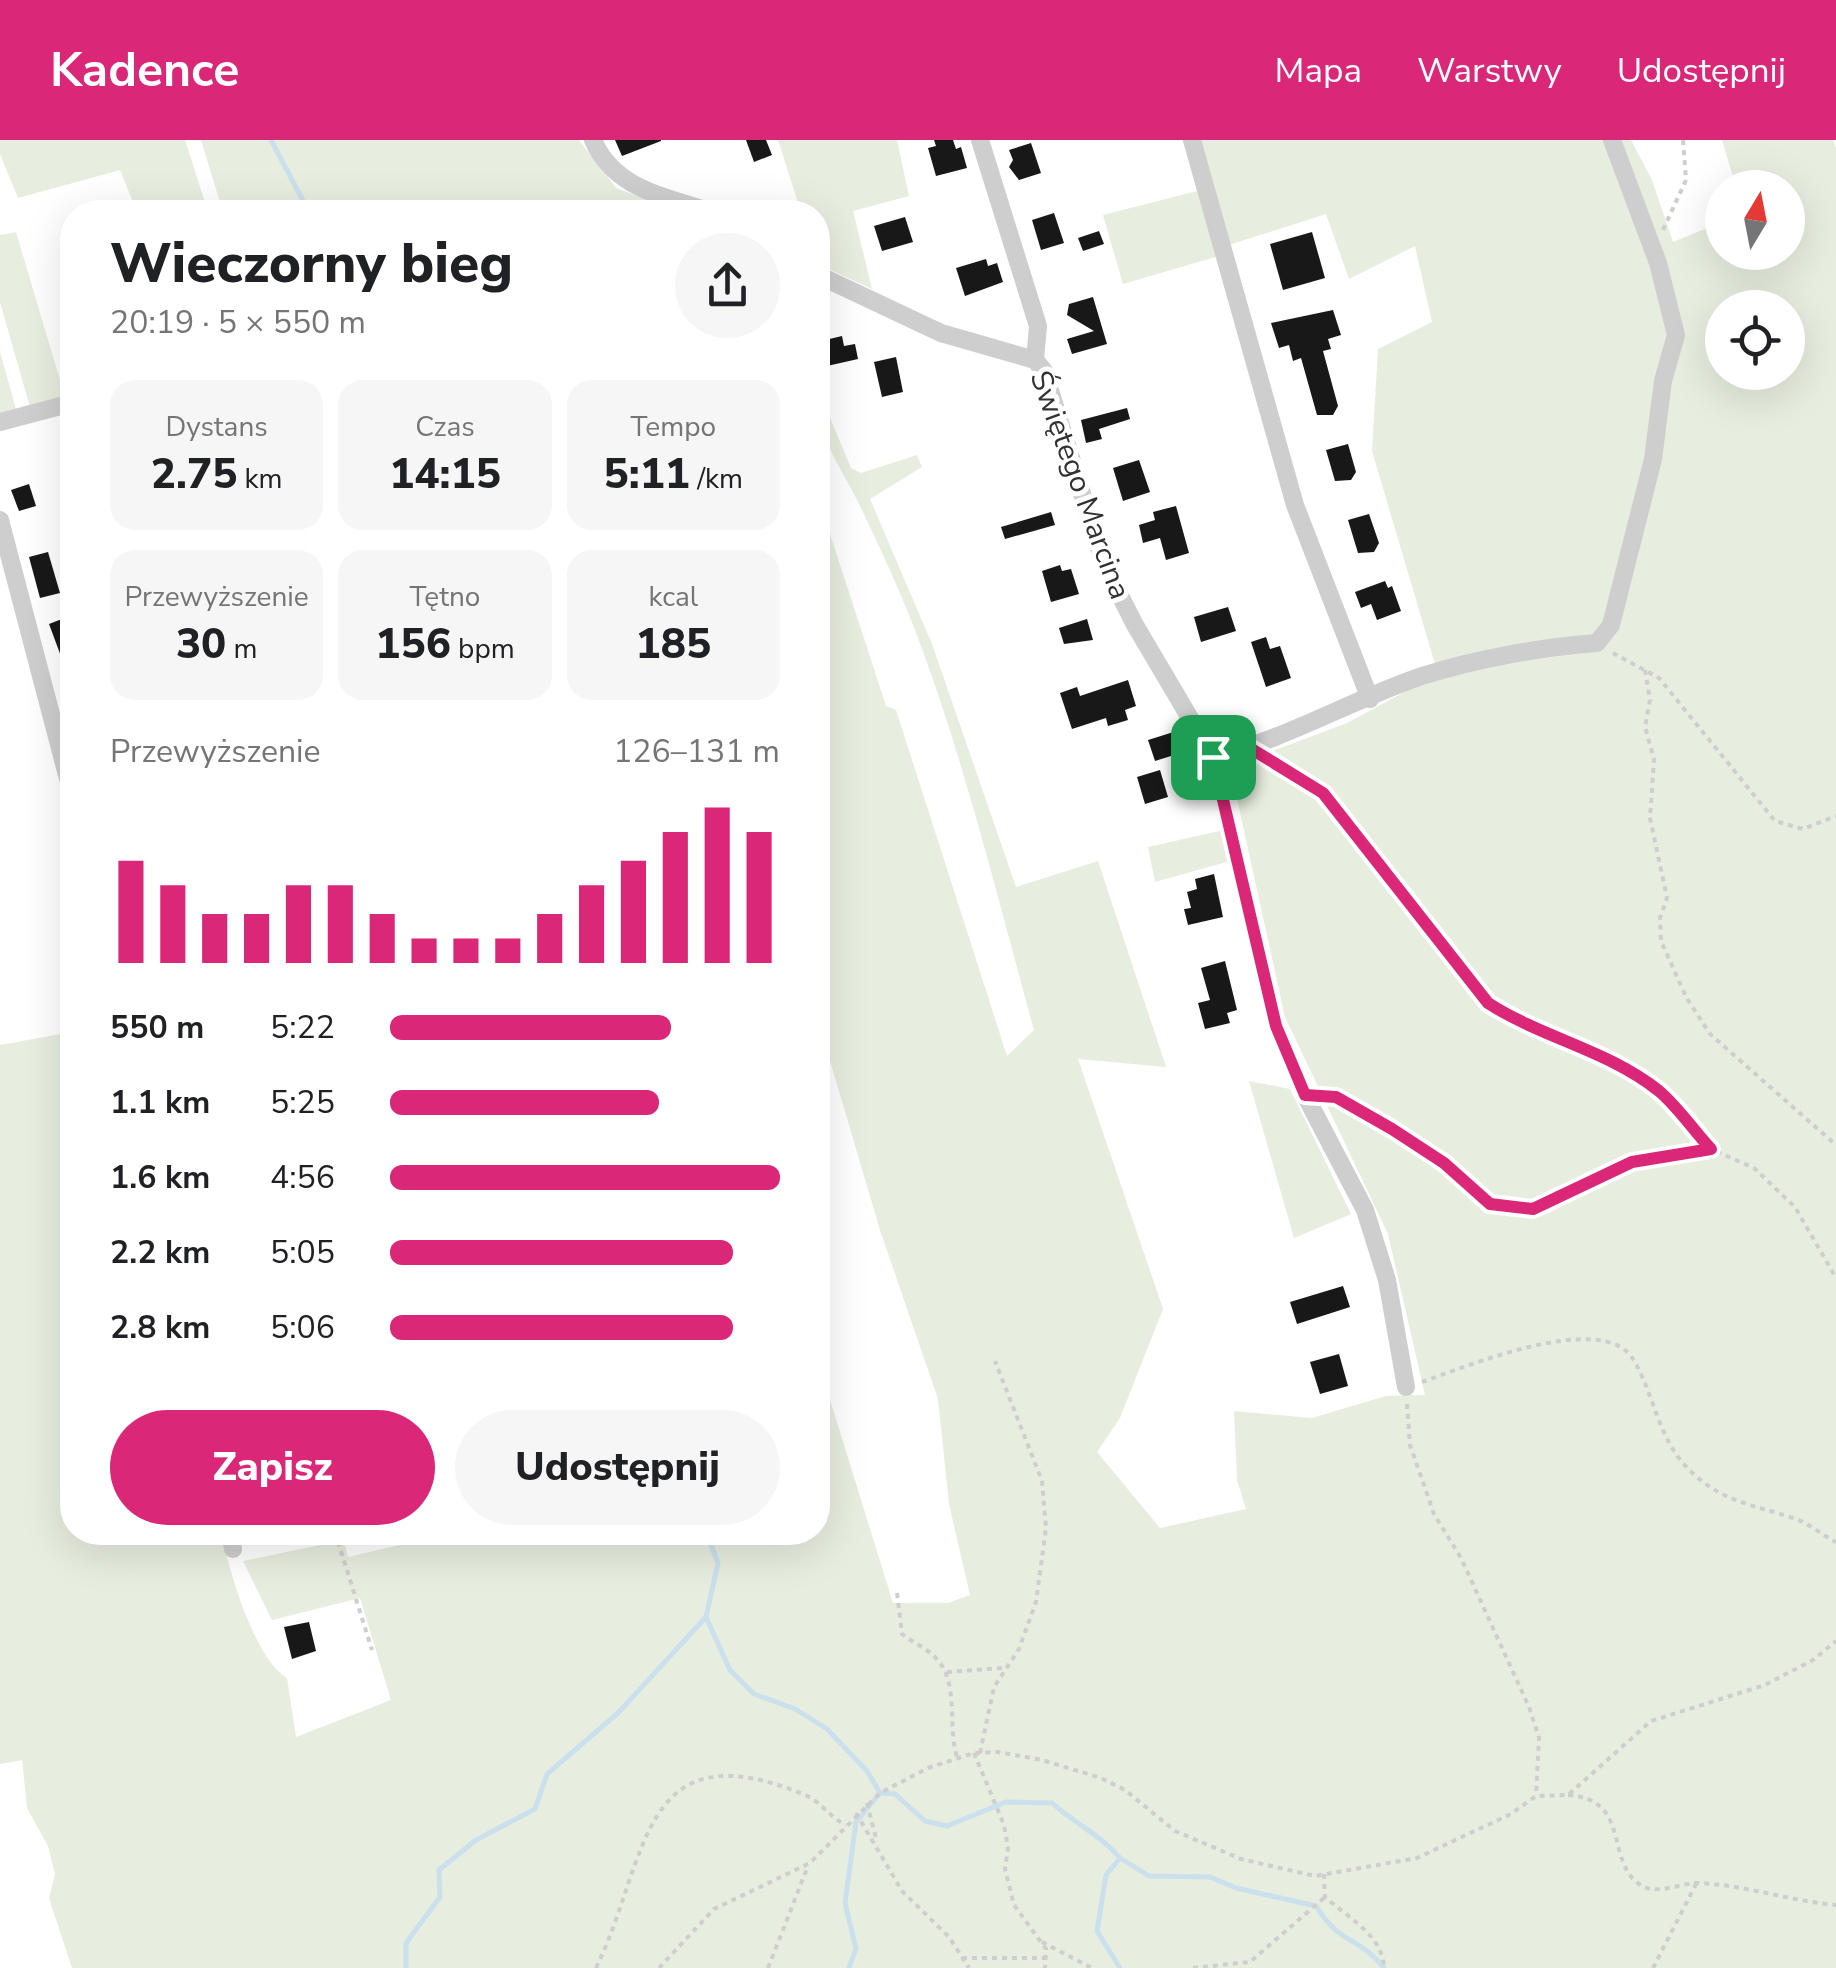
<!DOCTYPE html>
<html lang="pl">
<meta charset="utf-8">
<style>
body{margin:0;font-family:"Nunito Sans",sans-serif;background:#f6f6f6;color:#202124;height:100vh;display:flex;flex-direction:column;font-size:38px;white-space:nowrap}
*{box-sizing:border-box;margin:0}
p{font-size:32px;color:#757577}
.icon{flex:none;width:55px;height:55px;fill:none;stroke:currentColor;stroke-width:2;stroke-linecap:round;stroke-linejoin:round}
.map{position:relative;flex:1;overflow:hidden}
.details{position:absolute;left:60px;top:60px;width:770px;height:1345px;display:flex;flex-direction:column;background:#fff;border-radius:40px;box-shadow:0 10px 40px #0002}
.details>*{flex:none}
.needle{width:65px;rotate:10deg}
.buttons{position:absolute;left:1705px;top:30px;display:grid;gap:20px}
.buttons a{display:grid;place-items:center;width:100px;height:100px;border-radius:50%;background:#fff;box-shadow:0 10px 40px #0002;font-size:50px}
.pin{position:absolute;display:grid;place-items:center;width:85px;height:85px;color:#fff;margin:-42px;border-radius:20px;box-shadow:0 5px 15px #0006}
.round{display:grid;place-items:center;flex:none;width:105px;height:105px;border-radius:52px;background:#f6f6f6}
.headline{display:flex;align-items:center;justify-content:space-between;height:170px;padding:0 50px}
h1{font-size:55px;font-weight:800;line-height:75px}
.stats{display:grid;grid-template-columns:repeat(3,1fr);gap:15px;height:170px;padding:10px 50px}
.stats div{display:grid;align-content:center;border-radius:25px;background:#f6f6f6;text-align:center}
.stats b{font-size:42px;font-weight:800}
.stats small{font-size:28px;font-weight:400}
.stats p{font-size:28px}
.chart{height:280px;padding:20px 50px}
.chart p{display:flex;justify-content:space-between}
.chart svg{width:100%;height:180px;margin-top:10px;stroke:#db2777;stroke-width:6}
.button{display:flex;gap:20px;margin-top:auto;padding:20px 50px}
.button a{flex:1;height:115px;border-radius:60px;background:#db2777;color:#fff;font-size:40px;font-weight:800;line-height:115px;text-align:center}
.button a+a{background:#f6f6f6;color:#202124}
ul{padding:0 50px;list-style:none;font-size:32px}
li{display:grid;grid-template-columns:160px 120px 1fr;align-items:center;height:75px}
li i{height:25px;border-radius:12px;background:#db2777}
header{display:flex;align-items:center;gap:60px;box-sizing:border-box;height:140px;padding:0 50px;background:#db2777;color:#fff}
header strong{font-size:48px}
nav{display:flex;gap:55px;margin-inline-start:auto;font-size:35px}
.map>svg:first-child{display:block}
</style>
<header>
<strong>Kadence</strong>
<nav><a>Mapa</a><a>Warstwy</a><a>Udostępnij</a></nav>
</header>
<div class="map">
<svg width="1836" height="1828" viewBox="0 0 1836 1828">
<rect width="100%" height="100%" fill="#fff"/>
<g fill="#e7eddf" fill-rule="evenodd">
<path d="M0 0H185L208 72H137L120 30 18 58 0 14Z"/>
<path d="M201 0H579L616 48 679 72H223Z"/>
<path d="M778 0H897L909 56 853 71 872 149 818 124V72H801Z"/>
<path d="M1200 0H1631L1652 40 1673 102 1722 82V112H1788V48L1736 47 1722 0H1833L1836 8V1828H72L49 1758 55 1734 48 1706 27 1668 22 1620 0 1624V905L72 892V1392L222 1393C228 1430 255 1519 287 1538L296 1597 391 1560 360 1458 272 1480 243 1421 344 1400 348 1417 421 1400 420 1393 818 1392V1221L893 1463H948L970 1455 949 1364 938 1259 880 1090 818 880V357L886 566 896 570 1007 916 1034 890C997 756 964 618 914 487 898 447 880 407 861 368 840 323 818 304 818 249L851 328 861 333 917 315 922 327 870 359 932 504 1016 747 1098 721 1166 927 1078 919 1163 1169 1120 1278 1097 1312 1160 1388 1246 1369 1237 1340 1234 1271 1312 1278 1386 1256 1425 1255 1388 1094 1285 877 1230 627 1347 583 1438 534 1372 311 1378 209 1432 182 1415 106 1349 139 1326 74 1229 105ZM1722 168H1788V232H1722Z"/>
<path d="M1201 50 1219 116 1123 144 1103 75Z"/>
<path d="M16 92 65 257 30 267 0 162V95Z"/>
<path d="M0 212 16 269 0 273Z"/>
<path d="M1224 690 1230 721 1155 742 1148 707Z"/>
<path d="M1249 941 1290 949 1351 1074 1294 1098Z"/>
</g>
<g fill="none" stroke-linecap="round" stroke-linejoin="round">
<g stroke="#cbe0ed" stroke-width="5">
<path d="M271 0 309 72"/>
<path d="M706 1392 718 1423 706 1477 730 1530 754 1554 795 1569 827 1589 867 1631 880 1653 856 1682 845 1763 856 1809 849 1828"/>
<path d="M880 1653 895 1654 925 1681 947 1686 1006 1662 1052 1663C1074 1683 1101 1695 1120 1718L1106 1735 1097 1791 1120 1828"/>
<path d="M1120 1718 1149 1736 1210 1737 1236 1748 1316 1766C1340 1805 1360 1797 1384 1828"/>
<path d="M406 1828V1803L440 1757 439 1730 476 1700 535 1669 547 1634 618 1573 706 1477"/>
</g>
</g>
<g fill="#181818">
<path d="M615 0H661V1L622 16Z"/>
<path d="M746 0H766L772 15 754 22Z"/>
<path d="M934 0H953L956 9 961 7 967 28 936 36 928 8 936 6Z"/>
<path d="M1031 3 1041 33 1019 40 1009 27 1013 20 1009 10Z"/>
<path d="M1054 73 1064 103 1041 110 1032 80Z"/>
<path d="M905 77 913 102 882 111 874 86Z"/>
<path d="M1099 91 1104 104 1083 111 1078 98Z"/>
<path d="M1312 92 1325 138 1283 150 1270 104Z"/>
<path d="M986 119 988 126 997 123 1003 142 965 156 956 128Z"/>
<path d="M1093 157 1107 204 1072 214 1067 199 1094 191 1067 175 1069 164Z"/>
<path d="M1333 170 1341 195 1328 199 1331 209 1323 211 1338 266 1333 275H1317L1301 218 1293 221 1289 205 1279 208 1271 183Z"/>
<path d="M842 196 844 206 855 204 858 219 827 226 821 201Z"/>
<path d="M896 217 903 252 882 257 874 222Z"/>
<path d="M1127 268 1130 279 1099 289 1102 299 1086 303 1081 280Z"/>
<path d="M1348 304 1356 332 1351 340 1335 341 1326 310Z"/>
<path d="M1139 320 1150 352 1123 361 1113 328Z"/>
<path d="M29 344 36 366 19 371 11 350Z"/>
<path d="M1176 366 1189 413 1166 420 1160 398 1143 403 1139 385 1155 380 1153 372Z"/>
<path d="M1051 372 1055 385 1005 399 1001 387Z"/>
<path d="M1369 374 1379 403 1374 412 1358 413 1348 380Z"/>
<path d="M48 412 60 453 40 458 29 417Z"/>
<path d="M1060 425 1062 431 1071 429 1079 454 1051 462 1042 431Z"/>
<path d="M1385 441 1388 448 1392 446 1401 471 1377 480 1371 464 1361 468 1355 452Z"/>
<path d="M1228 467 1236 491 1201 502 1194 477Z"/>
<path d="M67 477 72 491 71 543 49 484Z"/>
<path d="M1087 479 1093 500 1064 504 1059 488Z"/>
<path d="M1266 497 1270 509 1280 506 1291 538 1266 547 1251 502Z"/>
<path d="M1128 540 1136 566 1125 570 1128 580 1108 586 1106 578 1072 589 1060 553 1077 547 1080 556Z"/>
<path d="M1180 590 1187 611 1155 621 1148 600Z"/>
<path d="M1160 630 1168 657 1145 664 1137 637Z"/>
<path d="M1214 734 1223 777 1188 785 1184 769 1191 768 1187 752 1197 749 1195 739Z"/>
<path d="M1225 821 1237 870 1227 873 1230 883 1205 889 1198 863 1210 860 1201 828Z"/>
<path d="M1343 1146 1350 1167 1297 1184 1290 1162Z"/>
<path d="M1339 1214 1348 1246 1320 1254 1310 1222Z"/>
<path d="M309 1482 316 1511 292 1519 284 1487Z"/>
</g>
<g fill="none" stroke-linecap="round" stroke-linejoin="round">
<g stroke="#cecece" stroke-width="4" stroke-dasharray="5 5" stroke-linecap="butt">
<path d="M1663 90 1686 40 1683 0"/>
<path d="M1613 513 1659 538 1775 681 1803 689 1836 676"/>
<path d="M1645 530 1650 560 1645 587 1654 619 1650 678 1667 758 1660 778 1661 801 1686 857 1710 894 1836 1005"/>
<path d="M1267 619 1323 653 1488 863 1521 885 1584 907 1659 951 1711 1009 1754 1028 1795 1067 1836 1138"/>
<path d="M1325 956 1336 957 1445 1023 1490 1063 1533 1069 1632 1022 1709 1009"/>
<path d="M1422 1242C1463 1228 1602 1169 1633 1219 1653 1252 1657 1292 1682 1322 1717 1362 1749 1363 1796 1379 1810 1384 1822 1395 1836 1402"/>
<path d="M1407 1264 1410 1305 1434 1374 1461 1418 1529 1567 1539 1598 1536 1656"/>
<path d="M335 1392 372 1510"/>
<path d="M897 1453 902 1494C912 1502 926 1508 935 1517 960 1541 947 1586 957 1617"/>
<path d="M947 1532 1002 1528"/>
<path d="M974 1613 1004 1685 1008 1708 1005 1729 1014 1765 1046 1809 1045 1828"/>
<path d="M980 1613 994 1547 1019 1509 1036 1462 1046 1388 1042 1341 995 1221"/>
<path d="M1568 1655C1631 1659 1605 1720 1639 1744 1657 1757 1680 1742 1699 1743 1745 1745 1790 1761 1836 1765"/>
<path d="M867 1663 877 1702"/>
<path d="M856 1673 902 1751 949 1797 969 1828"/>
<path d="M1324 1734 1325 1757C1347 1777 1383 1795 1384 1828"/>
<path d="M1042 1802 1092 1828"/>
<path d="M962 1818H1046"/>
<path d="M596 1828C649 1720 638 1587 803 1654 821 1661 829 1677 846 1685"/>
<path d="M659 1828 714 1769 810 1723 880 1653 928 1628 974 1613 998 1612 1042 1620 1101 1638 1125 1650 1175 1691 1241 1719 1315 1736 1417 1718 1511 1674 1536 1656 1568 1655 1651 1581 1765 1545 1813 1520 1836 1501"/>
<path d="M768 1828 808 1726"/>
<path d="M1193 1828 1250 1822 1325 1757"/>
<path d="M1653 1828 1696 1744"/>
</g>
<g stroke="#cecece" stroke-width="18">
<path d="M593 0C614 49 664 56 711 72"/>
<path d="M980 0 1038 186 1035 220"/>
<path d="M1192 0 1295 365 1370 559"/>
<path d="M818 135 941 193 1035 220 1044 231 1104 424 1135 485 1213 617 1277 886 1305 955 1365 1070 1387 1140 1406 1247"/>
<path d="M0 282 72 263"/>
<path d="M0 380 72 654"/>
<path d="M1213 617C1287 599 1351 560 1422 536 1476 519 1541 507 1597 503L1611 485 1653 319 1663 241 1676 195 1658 123 1612 0"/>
<path d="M230 1392 233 1409"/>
</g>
</g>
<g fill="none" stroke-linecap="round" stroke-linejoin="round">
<g stroke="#fff" stroke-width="20">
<path id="route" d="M1250 608 1323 653 1488 863C1542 898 1608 910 1659 951 1678 967 1694 991 1711 1009L1632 1022 1533 1069 1490 1064 1444 1023 1392 989 1336 957 1305 955 1276 886 1213 617Z"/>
</g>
<use href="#route" stroke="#db2777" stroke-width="12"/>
</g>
<g text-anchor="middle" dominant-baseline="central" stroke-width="10" stroke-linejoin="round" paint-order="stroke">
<g font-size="30" fill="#313131" stroke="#fff">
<text transform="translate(1080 345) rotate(70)">Świętego Marcina</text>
</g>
</g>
</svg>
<div class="buttons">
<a><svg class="needle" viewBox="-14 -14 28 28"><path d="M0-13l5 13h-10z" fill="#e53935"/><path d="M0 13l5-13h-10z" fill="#757577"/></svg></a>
<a><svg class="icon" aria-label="locate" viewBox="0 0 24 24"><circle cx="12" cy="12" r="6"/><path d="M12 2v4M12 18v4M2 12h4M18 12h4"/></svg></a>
</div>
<div class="pin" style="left:1213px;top:617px;background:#1e9e55"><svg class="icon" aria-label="arrive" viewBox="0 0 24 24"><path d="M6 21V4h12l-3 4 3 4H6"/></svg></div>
<section class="details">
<div class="headline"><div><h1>Wieczorny bieg</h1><p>20:19 · 5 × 550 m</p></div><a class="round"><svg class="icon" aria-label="share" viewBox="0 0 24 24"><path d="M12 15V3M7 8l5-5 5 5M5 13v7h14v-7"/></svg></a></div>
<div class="stats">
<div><p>Dystans</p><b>2.75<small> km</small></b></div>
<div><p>Czas</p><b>14:15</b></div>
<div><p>Tempo</p><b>5:11<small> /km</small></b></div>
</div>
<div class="stats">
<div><p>Przewyższenie</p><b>30<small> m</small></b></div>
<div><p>Tętno</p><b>156<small> bpm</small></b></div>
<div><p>kcal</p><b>185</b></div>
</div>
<div class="chart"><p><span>Przewyższenie</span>126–131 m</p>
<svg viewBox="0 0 160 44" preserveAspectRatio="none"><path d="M5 44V19M15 44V25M25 44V32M35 44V32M45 44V25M55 44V25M65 44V32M75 44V38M85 44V38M95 44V38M105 44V32M115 44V25M125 44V19M135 44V12M145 44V6M155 44V12"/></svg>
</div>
<ul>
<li><b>550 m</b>5:22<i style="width:72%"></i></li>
<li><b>1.1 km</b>5:25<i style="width:69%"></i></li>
<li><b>1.6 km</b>4:56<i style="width:100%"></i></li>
<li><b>2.2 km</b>5:05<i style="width:88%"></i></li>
<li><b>2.8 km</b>5:06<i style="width:88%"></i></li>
</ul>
<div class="button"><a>Zapisz</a><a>Udostępnij</a></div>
</section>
</div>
